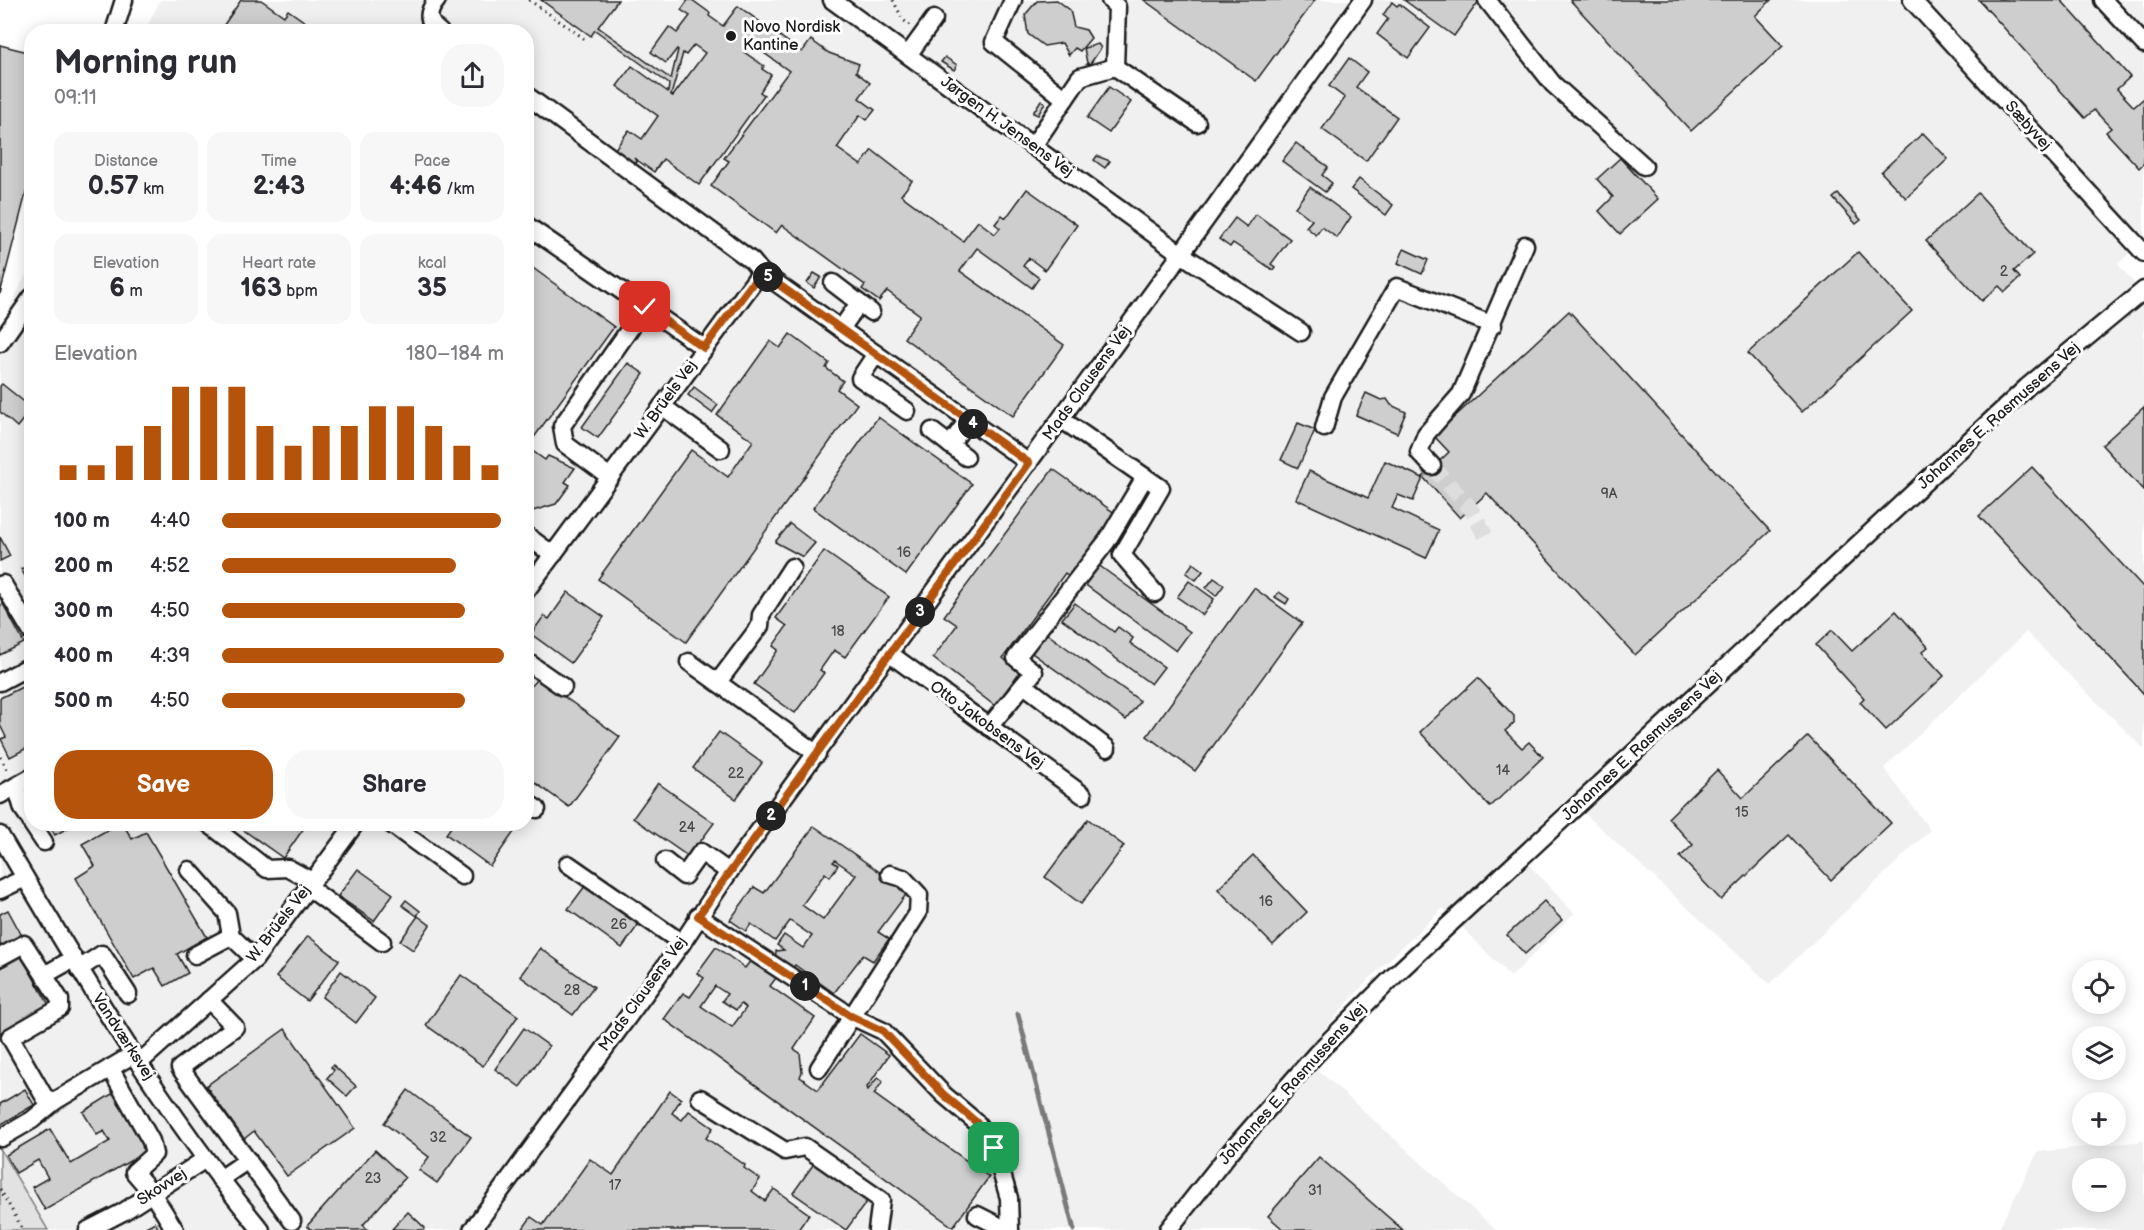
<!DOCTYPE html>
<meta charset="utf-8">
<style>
body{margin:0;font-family:"Balsamiq Sans",sans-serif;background:#f7f7f7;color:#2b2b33;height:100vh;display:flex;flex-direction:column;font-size:22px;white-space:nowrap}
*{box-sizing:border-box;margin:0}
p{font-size:20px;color:#7c7c81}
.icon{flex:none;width:33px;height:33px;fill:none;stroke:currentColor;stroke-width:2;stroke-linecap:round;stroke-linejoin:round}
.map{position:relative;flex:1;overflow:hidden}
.drawer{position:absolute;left:24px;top:24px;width:510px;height:807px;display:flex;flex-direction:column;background:#fff;border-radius:24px;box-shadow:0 3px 15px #0003}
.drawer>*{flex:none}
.controls{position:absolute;left:2072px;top:960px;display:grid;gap:12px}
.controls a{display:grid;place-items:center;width:54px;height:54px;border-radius:50%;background:#fff;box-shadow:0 3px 15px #0003;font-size:30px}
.pin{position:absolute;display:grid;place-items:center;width:51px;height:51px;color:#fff;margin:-26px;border-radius:12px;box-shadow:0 3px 9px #0006}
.km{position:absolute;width:30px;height:30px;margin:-15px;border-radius:50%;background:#222;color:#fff;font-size:16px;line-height:30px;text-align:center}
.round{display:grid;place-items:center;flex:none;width:63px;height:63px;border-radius:24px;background:#f7f7f7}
.summary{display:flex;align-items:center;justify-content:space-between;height:102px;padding:0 30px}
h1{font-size:33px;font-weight:800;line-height:45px}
.stats{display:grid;grid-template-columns:repeat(3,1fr);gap:9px;height:102px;padding:6px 30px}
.stats div{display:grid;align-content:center;border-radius:15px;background:#f7f7f7;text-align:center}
.stats b{font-size:26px;font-weight:800}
.stats small{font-size:16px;font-weight:400}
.stats p{font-size:16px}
.chart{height:168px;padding:12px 30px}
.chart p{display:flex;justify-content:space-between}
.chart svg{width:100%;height:108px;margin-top:6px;stroke:#b45309;stroke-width:6}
.action{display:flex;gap:12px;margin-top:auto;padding:12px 30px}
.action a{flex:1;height:69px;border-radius:24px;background:#b45309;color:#fff;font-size:24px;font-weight:800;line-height:69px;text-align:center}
.action a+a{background:#f7f7f7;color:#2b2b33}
ul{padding:0 30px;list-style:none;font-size:20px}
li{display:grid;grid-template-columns:96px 72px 1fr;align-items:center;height:45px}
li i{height:15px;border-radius:8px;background:#b45309}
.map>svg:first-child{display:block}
</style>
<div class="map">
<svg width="2144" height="1230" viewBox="0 0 2144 1230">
<rect width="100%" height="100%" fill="#fff"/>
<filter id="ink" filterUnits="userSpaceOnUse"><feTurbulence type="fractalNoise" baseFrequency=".0167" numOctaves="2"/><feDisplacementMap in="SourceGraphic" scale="12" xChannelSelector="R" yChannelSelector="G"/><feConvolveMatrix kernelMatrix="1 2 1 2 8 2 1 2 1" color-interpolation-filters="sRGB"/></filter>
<g filter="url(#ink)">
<g fill="#f0f0f0" fill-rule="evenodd">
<path d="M160 0H2144V239L2118 264 2144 295V749L2026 632 1884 768 1930 830 1770 984 1568 798 1514 849 1574 913 1511 977 1443 908 1368 980 1301 1055 1496 1230H48L0 1149V326L31 265 32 824H526V32L145 31Z"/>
<path d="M2144 1141V1230H1998L2038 1152ZM2082 1168H2115V1202H2082Z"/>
</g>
<path fill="#e2e2e2" stroke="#7f7f7f" stroke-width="1.5" d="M0 1149 48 1230H0Z"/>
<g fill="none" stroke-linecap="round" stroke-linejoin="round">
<path stroke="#7a7a7a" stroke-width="5" d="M1018 1014 1074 1230"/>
</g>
<g fill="#cecece" stroke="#1c1c1c" stroke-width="1.5" fill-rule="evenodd">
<path d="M241 0H261L284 16 288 10 308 24 304 30 306 32H219Z"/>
<path d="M541 0H618L598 27 671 79 678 50 677 49 666 63 651 52 669 27 677 33 690 16 681 10 688 0H692L710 13 709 16 723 26 738 6 802 52 811 40 829 53 859 64 856 72 870 83 859 98 875 110 867 120 860 115 837 148 861 165 872 150 912 181 901 195 963 241 978 221 995 234 1000 228 995 224 1002 215 1006 218 1027 189 1077 225 1045 270 1029 258 1023 266 1039 278 1032 288 977 248 960 271 1064 345 1013 416 904 338 920 315 887 291 879 301 862 289 865 285 782 225 776 233 711 186 729 161 724 158 789 71 750 43 744 52 764 66 762 69 771 75 760 92 764 95 699 185 663 159 654 172 634 158 637 162 633 168 612 153 629 130 642 139 658 116 617 86 632 66 668 92 669 84 595 30 591 36ZM694 45 705 53 673 96 671 95 683 53 686 55Z"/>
<path d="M1057 0 1070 10 1074 27 1086 30 1091 38 1080 51 1075 48 1069 55 1062 43 1044 46 1028 34 1025 15 1037 1Z"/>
<path d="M1144 0H1315L1256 81Z"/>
<path d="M1404 0H1477L1479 1 1454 36Z"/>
<path d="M1570 0H1771L1755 16 1783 46 1691 131Z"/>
<path d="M1979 0H2061L2130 77 2117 89 2134 107 2143 99 2144 100V163L2139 168 2106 132 2111 128 2094 110 2085 118Z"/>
<path d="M1392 2 1397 6 1399 4 1430 28 1408 58 1377 34 1388 19 1383 15Z"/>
<path d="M1098 44 1101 48 1090 64 1087 63 1084 48Z"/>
<path d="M0 45 32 53V170L0 294Z"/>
<path d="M945 57 957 65 954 70 941 62Z"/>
<path d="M1349 58 1367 72 1356 87 1397 117 1366 161 1322 129 1345 98 1329 86Z"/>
<path d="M1109 87 1131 102 1109 133 1087 118Z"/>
<path d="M1041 100 1045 103 1038 115 1033 113Z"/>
<path d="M1923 133 1948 159 1906 198 1881 172Z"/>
<path d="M1296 143 1328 167 1322 175 1332 183 1325 192 1282 161Z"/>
<path d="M1097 156 1110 161 1105 168 1094 160Z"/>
<path d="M1620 158 1658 199 1620 234 1599 211 1613 197 1597 179Z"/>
<path d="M1359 179 1393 205 1386 215 1351 189Z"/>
<path d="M1310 187 1351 217 1337 238 1322 227 1316 235 1306 227 1312 220 1295 207Z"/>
<path d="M1978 193 2033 254 2014 271 2020 278 2005 292 1999 286 1982 301 1926 241Z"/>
<path d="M1838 194 1861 220 1856 224 1833 198Z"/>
<path d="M1256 214 1290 239 1271 264 1275 267 1273 270 1233 243 1230 247 1219 239 1235 218 1247 227Z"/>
<path d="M1404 249 1428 260 1422 274 1398 263Z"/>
<path d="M1858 252 1912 311 1802 412 1748 353Z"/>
<path d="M526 263 614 327 527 447 545 460 548 456 575 468 565 482 570 485 556 504 526 513Z"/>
<path d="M814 273 821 277 814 288 807 283Z"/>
<path d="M1569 311 1770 531 1635 655 1487 493 1460 518 1423 477 1449 452 1434 436Z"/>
<path d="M790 334 829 363 826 368 843 381 837 389 857 404 686 642 598 579 691 450 728 477 753 441 717 415 770 341 780 348Z"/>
<path d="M628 363 644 374 598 438 582 427Z"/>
<path d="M2 384 32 408 17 427 0 412V386Z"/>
<path d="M694 387 718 405 712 413 688 395Z"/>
<path d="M1366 393 1381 400 1387 399 1391 405 1406 412 1397 433 1356 415Z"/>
<path d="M2144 407V491L2102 445Z"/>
<path d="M878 417 972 484 906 575 813 508Z"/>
<path d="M1298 423 1315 430 1298 468 1281 460Z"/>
<path d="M1385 461 1423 478 1413 501 1398 495 1392 508 1439 530 1426 558 1296 499 1309 471 1368 498Z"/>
<path d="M2032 467 2144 588V694L1979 516Z"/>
<path d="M1053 469 1116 514 1069 576 1065 573 1003 658 1019 673 995 706 933 658 957 625 944 616Z"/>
<path d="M790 524 815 543 803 557 775 542Z"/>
<path d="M0 537 10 556 0 561Z"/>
<path d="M824 551 889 597 845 657 834 650 820 670 824 673 795 713 754 684 778 650 773 646 787 626 776 618Z"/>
<path d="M32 563V588L21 569Z"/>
<path d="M1193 563 1203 571 1196 580 1186 573Z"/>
<path d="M1097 564 1190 632 1176 651 1083 583Z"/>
<path d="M1214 578 1224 585 1216 596 1206 588Z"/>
<path d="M1189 581 1214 599 1203 615 1177 597Z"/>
<path d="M1254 588 1302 623 1195 771 1147 736Z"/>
<path d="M568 592 604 617 571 663 531 634 544 616 549 619Z"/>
<path d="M1279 592 1289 599 1286 604 1275 597Z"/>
<path d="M1075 603 1114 632 1118 627 1133 638 1130 643 1164 667 1151 684 1062 619Z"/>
<path d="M3 604 24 643 0 655V606Z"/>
<path d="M1896 611 1928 647 1922 652 1944 676 1886 730 1860 702 1864 698 1816 645 1832 630 1852 651Z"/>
<path d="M1046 633 1140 701 1126 720 1032 653Z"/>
<path d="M538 678 620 737 569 807 526 776V691Z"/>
<path d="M1478 678 1514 716V723L1505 731 1522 748 1529 742 1543 757 1490 807 1420 732Z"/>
<path d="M32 682V739L26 742 29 747 10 757 1 739 6 737 0 725V698Z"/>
<path d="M719 732 762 763 736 799 693 768Z"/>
<path d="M1808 736 1891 823 1831 880 1789 835 1721 900 1680 857 1693 845 1668 818 1717 770 1743 798Z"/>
<path d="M658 783 714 823 689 857 633 818Z"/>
<path d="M1088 819 1124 846 1081 904 1045 877Z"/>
<path d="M48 824H75L55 835Z"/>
<path d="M118 824H123L132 839 146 832 207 937 177 954 188 973 165 986 154 968 134 979 76 878 95 866 82 844Z"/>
<path d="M235 824H298L304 828 283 858Z"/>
<path d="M453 824H502L514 832 490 866 446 834Z"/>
<path d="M814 826 908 892 878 932 889 939 873 961 863 955 834 993 795 965 791 971 775 959 776 951 784 950 777 945 784 935 803 948 812 936 790 921 775 941 751 924 746 931 730 920 754 887 764 893ZM835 860 856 875 823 920 802 905 825 873 830 877 838 865 833 862Z"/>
<path d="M1253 855 1307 912 1273 945 1218 889Z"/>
<path d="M358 869 393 894 374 921 338 896Z"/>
<path d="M588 882 641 921 622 948 568 909Z"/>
<path d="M406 900 420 911 417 916 402 905Z"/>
<path d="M1544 901 1562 920 1525 954 1507 935Z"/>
<path d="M8 910 22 936 0 947V914Z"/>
<path d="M418 916 430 925 413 950 400 941Z"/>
<path d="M308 936 339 960 307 1001 276 977Z"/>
<path d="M716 947 745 968 751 960 776 978 770 986 815 1018 794 1049 800 1053 802 1072 800 1077 818 1090 860 1034 889 1055 867 1087 868 1090 878 1077 883 1081 874 1094 989 1177 953 1227 664 1019 683 993 690 997 704 978 697 973ZM715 986 727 994 722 1001 736 1010 741 1004 746 1008 732 1027 701 1006Z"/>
<path d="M540 948 594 987 573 1015 520 976Z"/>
<path d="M21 956 49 1005 0 1034V968Z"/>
<path d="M341 971 375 998 356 1023 322 997Z"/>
<path d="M461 975 518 1016 483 1066 426 1025Z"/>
<path d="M524 1028 549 1046 520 1087 495 1069Z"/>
<path d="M285 1029 355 1128 287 1176 254 1131 244 1139 206 1086Z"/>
<path d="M333 1065 356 1086 347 1096 327 1078 334 1070 331 1067Z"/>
<path d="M25 1089 34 1105 0 1125V1104Z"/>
<path d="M408 1090 471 1137 437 1183 419 1170 429 1157 384 1123Z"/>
<path d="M670 1091 681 1099 672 1113 682 1120 689 1111 713 1128 706 1138 745 1165 744 1168 760 1179 752 1191 765 1201 774 1189 809 1214 798 1230H522L531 1217 543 1225 590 1159 613 1175Z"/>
<path d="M115 1092 149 1150 45 1210 32 1187 48 1178 38 1160 16 1173 6 1155 50 1129 71 1164 110 1141 104 1131 97 1135 83 1112Z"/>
<path d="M375 1150 405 1178 363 1225 368 1230H312L307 1226Z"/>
<path d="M1319 1157 1403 1230H1284L1268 1216Z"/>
<path d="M815 1162 868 1200 846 1230 793 1193Z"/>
<path d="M408 1212 425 1228 424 1230 392 1229Z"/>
<path d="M155 1222 159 1230H140Z"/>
</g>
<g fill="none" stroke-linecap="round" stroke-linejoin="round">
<path stroke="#ddd" stroke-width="16" stroke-dasharray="16 8" stroke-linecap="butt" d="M1432 466 1471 509 1487 539"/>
<g stroke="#1c1c1c" stroke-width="21">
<g id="minor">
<path d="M437 0C427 12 426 22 440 32"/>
<path d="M832 0 1181 254 1301 332"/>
<path d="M1013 0 994 42 1065 99"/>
<path d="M1110 0 1117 7 1115 67"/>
<path d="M1487 0 1553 84 1644 166"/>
<path d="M1912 0 2144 253"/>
<path d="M2103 0 2144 44"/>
<path d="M114 32 124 0"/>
<path d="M908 55 934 19"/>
<path d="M526 95 752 261 761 272"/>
<path d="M1033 146 1080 77 1115 67 1197 123"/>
<path d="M526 225 645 307"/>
<path d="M833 283 871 312"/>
<path d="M841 329 859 303"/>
<path d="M0 343 32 297"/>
<path d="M876 354 860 378 907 411"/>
<path d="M662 406 721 449"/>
<path d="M1061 419 1161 488 1122 555 1155 593"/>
<path d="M1324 428 1333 397 1397 287 1493 325"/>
<path d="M932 431 966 457"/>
<path d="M950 445 968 420"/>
<path d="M1432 466 1419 452 1426 434 1461 394 1525 245"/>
<path d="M610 477 565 444 562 426 645 307 704 348"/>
<path d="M526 535 553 555"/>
<path d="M0 585 3 584 32 633"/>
<path d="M526 591 761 272 1029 463"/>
<path d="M890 654 1083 795"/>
<path d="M526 661 563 687"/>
<path d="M689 662 817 754"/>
<path d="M0 682 32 665"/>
<path d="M718 682 760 626 761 615 792 567"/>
<path d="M1024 685 1107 748"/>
<path d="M989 727 1034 672 1016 658 1107 541 1145 477"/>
<path d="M16 786 23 809 32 822"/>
<path d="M0 795 32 777"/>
<path d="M526 802 537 809"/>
<path d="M32 824 44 842"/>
<path d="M209 824 267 869 288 868 312 881"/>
<path d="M391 824 462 876"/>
<path d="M0 835C80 971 160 1108 261 1230"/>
<path d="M665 861 684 876 701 852 729 872"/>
<path d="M568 864 682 943"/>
<path d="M189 870 227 913 231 936 255 959"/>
<path d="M308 887 382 942"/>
<path d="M0 890 25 878"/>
<path d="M698 916 851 1016 883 1031 943 1094 976 1122 994 1148 1009 1198 1010 1230"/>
<path d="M195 955 231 936"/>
<path d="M0 957 24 944 46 978"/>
<path d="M73 959 48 973 46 978 60 1000V1008L10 1037 45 1098 55 1101 134 1054"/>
<path d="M79 969 102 954 128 994"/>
<path d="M209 1000 235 1027 180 1068 292 1221"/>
<path d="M139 1063 255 959 355 824"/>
<path d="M110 1068 151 1141 154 1154 134 1172 152 1193 175 1230"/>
<path d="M819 1068 918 913 919 895 903 878 890 874"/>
<path d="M700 1098 785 1151 805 1147 881 1200 877 1230"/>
<path d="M1 1138 32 1120 55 1101"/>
<path d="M220 1179 248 1160"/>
<path d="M977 1215 1007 1230"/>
<path d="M88 1230 123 1212 204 1160"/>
<path d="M472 1230 682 943 729 872 1181 254 1363 0"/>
<path d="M1168 1230 1230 1152 1316 1054 1395 975 2027 387 2144 290"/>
</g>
</g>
<g stroke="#1c1c1c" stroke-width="3" stroke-dasharray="1.5 4.5" stroke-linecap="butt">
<path d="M529 0 585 39"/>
<path d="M893 0 903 20 910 25"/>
<path d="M0 757 8 771"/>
<path d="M0 1189 23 1230"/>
</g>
<use href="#minor" stroke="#fff" stroke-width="16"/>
</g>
</g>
<g fill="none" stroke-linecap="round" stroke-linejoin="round" filter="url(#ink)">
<g stroke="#fff" stroke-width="12">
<path id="route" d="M645 307 704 348 761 272 1029 463 698 916 851 1016 883 1031 943 1094 976 1122 994 1148"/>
</g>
<use href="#route" stroke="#b45309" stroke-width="8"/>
</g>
<circle fill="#1c1c1c" stroke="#fff" stroke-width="2" cx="731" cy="36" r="6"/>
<g text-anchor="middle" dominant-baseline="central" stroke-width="6" stroke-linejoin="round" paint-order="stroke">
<g font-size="14" fill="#484848">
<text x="2004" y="271">2</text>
<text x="1609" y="493">9A</text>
<text x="904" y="552">16</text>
<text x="838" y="631">18</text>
<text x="1503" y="770">14</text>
<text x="736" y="773">22</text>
<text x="1742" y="812">15</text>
<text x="687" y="827">24</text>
<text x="1266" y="901">16</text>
<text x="619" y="924">26</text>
<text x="572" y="990">28</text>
<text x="438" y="1137">32</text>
<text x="373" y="1178">23</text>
<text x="615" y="1185">17</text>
<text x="1315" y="1190">31</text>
</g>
<g font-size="16" fill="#1c1c1c" stroke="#fff" text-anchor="start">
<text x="743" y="27">Novo Nordisk<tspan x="743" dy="18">Kantine</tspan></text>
</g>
<g font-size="16" fill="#1c1c1c" stroke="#fff">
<text transform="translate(2028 126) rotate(48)">Sæbyvej</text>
<text transform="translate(1007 127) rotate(36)">Jørgen H. Jensens Vej</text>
<text transform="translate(1087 383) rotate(-54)">Mads Clausens Vej</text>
<text transform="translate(666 400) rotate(-54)">W. Brüels Vej</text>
<text transform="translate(1999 416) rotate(-42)">Johannes E. Rasmussens Vej</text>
<text transform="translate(987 725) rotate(36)">Otto Jakobsens Vej</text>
<text transform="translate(1642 746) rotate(-43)">Johannes E. Rasmussens Vej</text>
<text transform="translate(279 924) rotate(-52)">W. Brüels Vej</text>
<text transform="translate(643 994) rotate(-54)">Mads Clausens Vej</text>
<text transform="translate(123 1037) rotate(57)">Vandværksvej</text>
<text transform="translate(1293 1084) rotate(-48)">Johannes E. Rasmussens Vej</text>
<text transform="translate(162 1187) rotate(-33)">Skovvej</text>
</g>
</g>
</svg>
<div class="controls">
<a><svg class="icon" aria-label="locate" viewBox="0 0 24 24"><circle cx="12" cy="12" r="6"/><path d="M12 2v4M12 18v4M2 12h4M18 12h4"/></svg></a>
<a><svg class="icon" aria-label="layers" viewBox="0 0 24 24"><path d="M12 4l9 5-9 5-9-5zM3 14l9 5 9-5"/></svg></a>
<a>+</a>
<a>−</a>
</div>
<div class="pin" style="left:994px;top:1148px;background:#1e9e55"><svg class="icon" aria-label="arrive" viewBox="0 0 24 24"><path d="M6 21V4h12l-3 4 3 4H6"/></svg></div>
<div class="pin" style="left:645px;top:307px;background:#d93025"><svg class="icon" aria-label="check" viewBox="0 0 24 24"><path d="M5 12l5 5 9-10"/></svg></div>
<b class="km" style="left:805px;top:986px">1</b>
<b class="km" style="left:771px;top:816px">2</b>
<b class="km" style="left:920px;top:612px">3</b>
<b class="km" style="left:973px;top:424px">4</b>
<b class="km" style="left:768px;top:277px">5</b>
<section class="drawer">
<div class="summary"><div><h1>Morning run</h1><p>09:11</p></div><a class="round"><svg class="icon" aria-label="share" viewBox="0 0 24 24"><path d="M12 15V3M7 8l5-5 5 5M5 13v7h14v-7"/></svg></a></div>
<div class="stats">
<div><p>Distance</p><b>0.57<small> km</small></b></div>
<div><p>Time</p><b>2:43</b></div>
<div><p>Pace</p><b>4:46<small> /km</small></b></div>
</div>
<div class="stats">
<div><p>Elevation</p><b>6<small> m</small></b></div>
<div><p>Heart rate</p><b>163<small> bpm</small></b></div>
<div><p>kcal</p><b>35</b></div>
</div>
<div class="chart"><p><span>Elevation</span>180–184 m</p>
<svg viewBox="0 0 160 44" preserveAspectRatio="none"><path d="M5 44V38M15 44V38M25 44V30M35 44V22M45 44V6M55 44V6M65 44V6M75 44V22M85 44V30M95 44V22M105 44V22M115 44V14M125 44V14M135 44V22M145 44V30M155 44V38"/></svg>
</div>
<ul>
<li><b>100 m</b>4:40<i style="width:99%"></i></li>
<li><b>200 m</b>4:52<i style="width:83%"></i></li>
<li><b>300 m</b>4:50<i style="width:86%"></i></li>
<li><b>400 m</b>4:39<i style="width:100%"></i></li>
<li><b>500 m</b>4:50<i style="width:86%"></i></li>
</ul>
<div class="action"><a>Save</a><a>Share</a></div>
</section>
</div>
